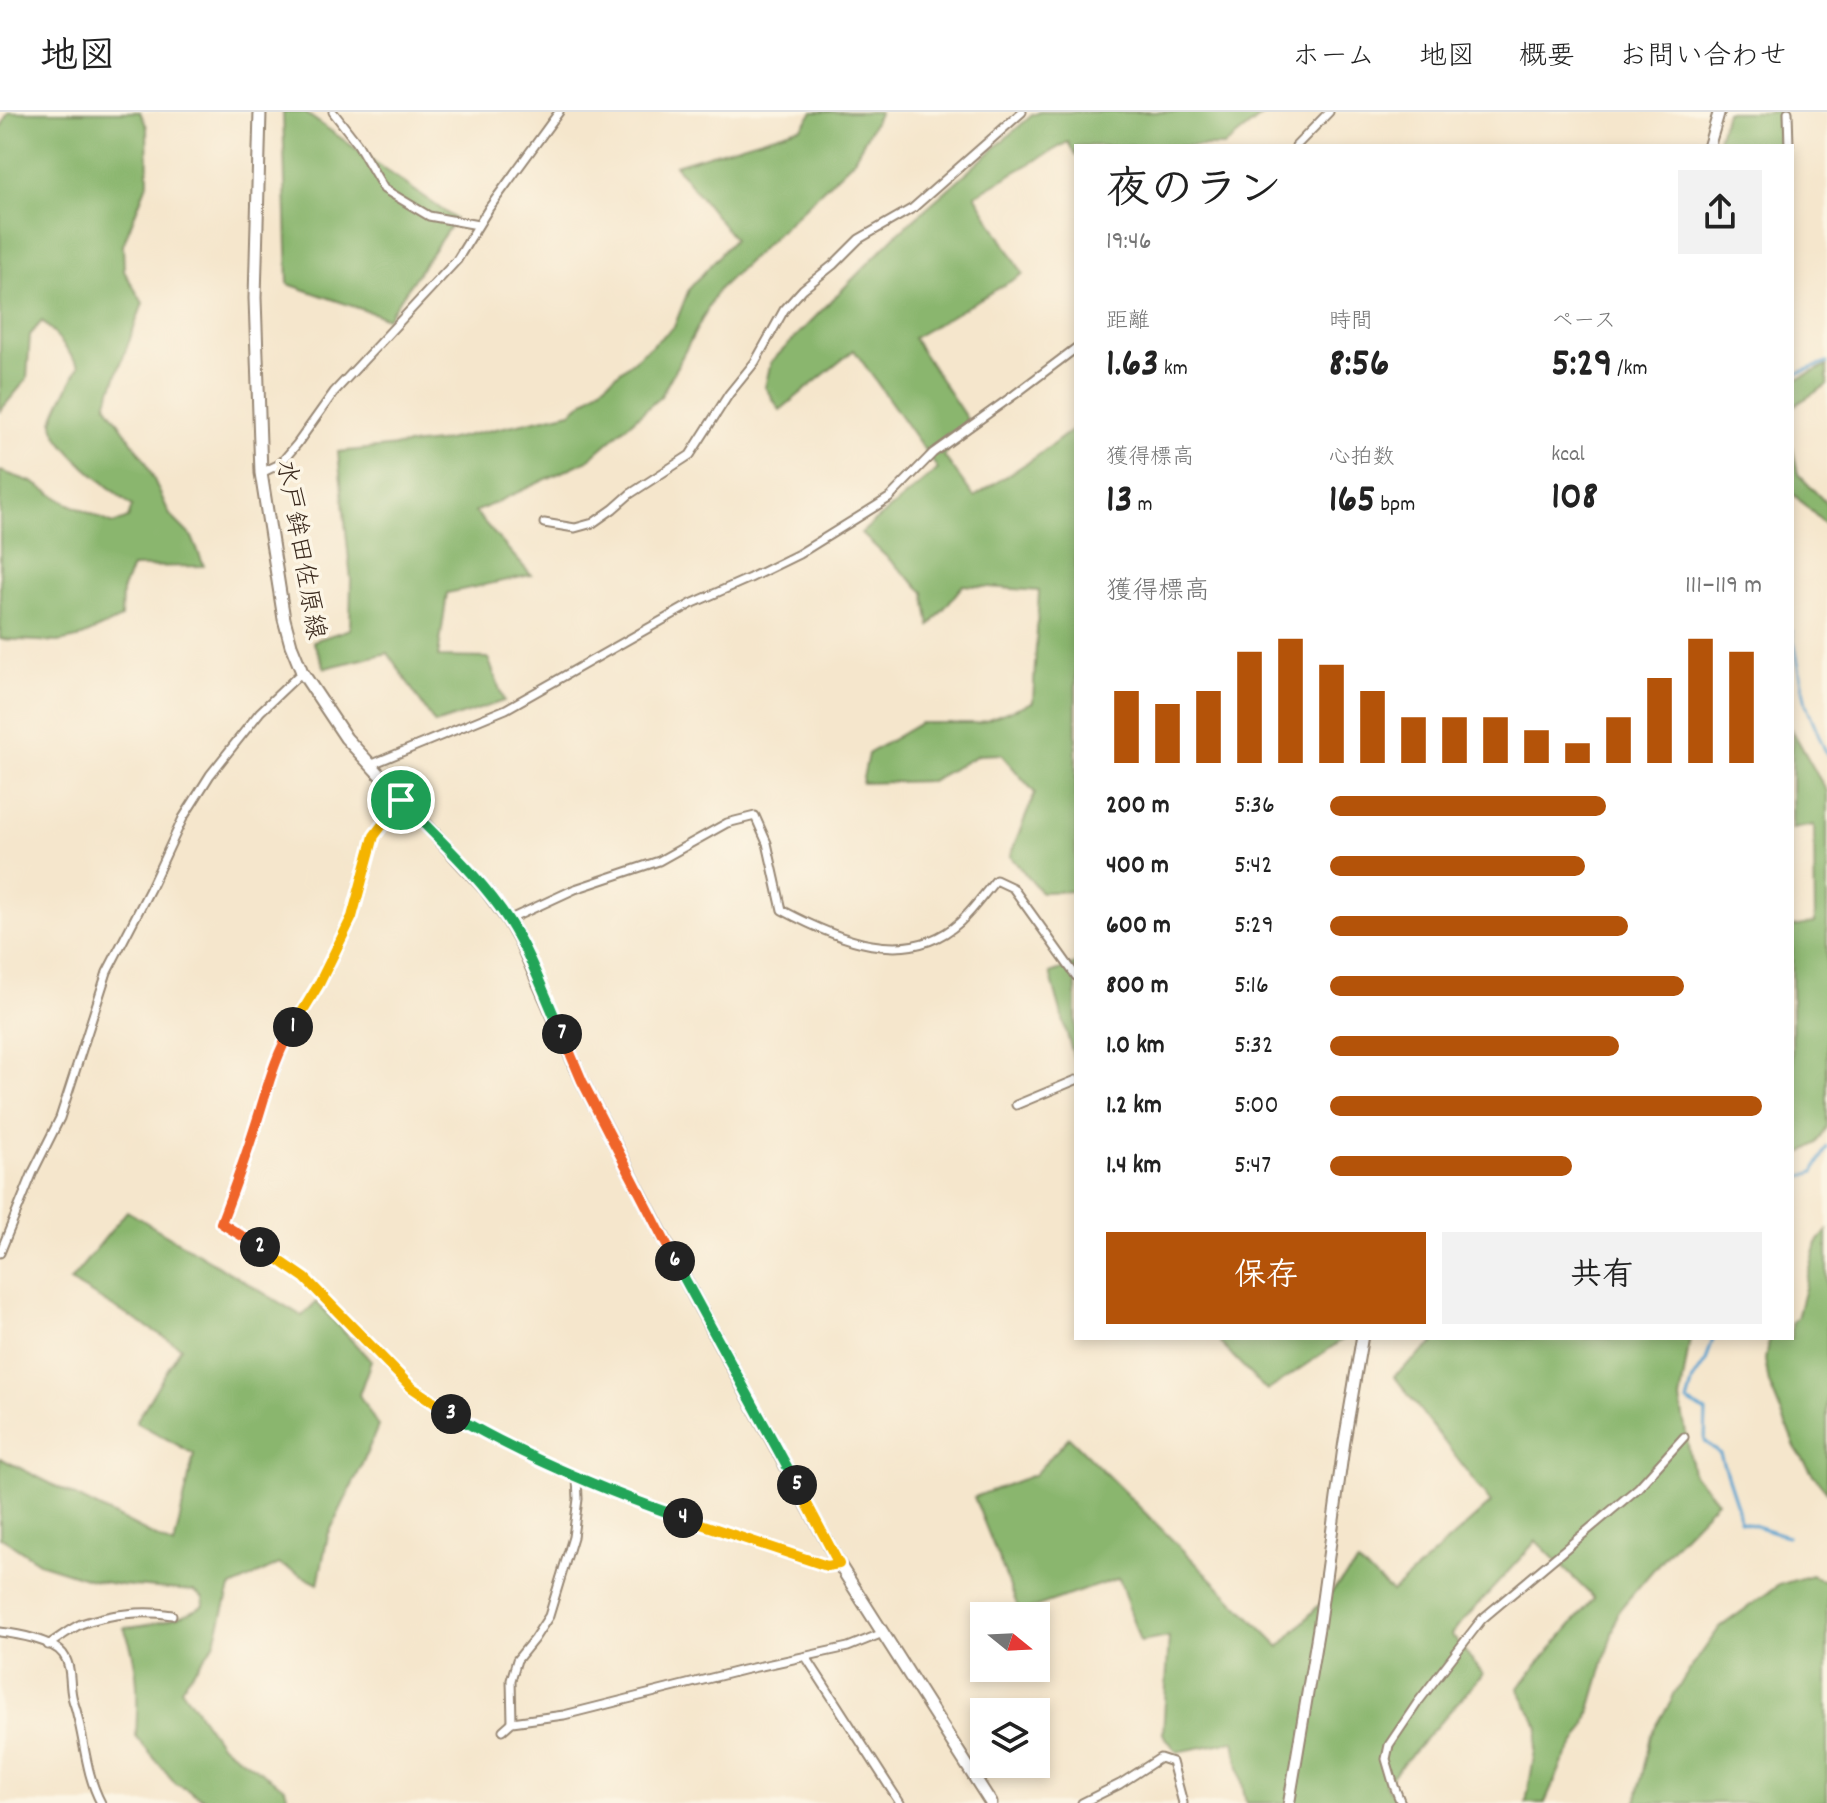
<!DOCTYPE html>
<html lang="ja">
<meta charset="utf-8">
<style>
body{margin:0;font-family:Dekko,"Klee One",sans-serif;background:#f2f2f2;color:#222;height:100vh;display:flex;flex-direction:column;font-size:30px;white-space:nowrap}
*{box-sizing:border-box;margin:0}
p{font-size:26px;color:#767676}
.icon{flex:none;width:44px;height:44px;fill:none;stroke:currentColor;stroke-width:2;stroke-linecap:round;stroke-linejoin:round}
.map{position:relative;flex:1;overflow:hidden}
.side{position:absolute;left:1074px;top:32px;width:720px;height:1196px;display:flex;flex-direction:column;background:#fff;border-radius:0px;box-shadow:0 4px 12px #0003}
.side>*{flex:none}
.needle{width:52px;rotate:108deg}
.controls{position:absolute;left:970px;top:1490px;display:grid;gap:16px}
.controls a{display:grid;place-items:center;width:80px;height:80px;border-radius:0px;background:#fff;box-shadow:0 4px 12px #0003;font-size:40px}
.pin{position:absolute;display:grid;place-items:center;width:68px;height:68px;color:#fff;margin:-34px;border:4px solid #fff;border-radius:50%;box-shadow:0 2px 8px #0007}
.km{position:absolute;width:40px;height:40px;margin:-20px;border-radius:50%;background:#222;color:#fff;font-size:22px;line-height:40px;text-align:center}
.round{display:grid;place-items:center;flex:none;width:84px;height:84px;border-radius:0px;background:#f2f2f2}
.headline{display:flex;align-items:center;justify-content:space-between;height:136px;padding:0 32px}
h1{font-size:44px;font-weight:800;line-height:60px}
.metrics{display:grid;grid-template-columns:repeat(3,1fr);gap:12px;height:136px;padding:8px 32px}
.metrics div{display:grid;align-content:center}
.metrics b{font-size:40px;font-weight:800}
.metrics small{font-size:22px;font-weight:400}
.metrics p{font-size:22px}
.chart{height:224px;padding:16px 32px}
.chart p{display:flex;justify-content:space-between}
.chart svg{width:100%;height:144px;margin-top:8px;stroke:#b45309;stroke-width:6}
.cta{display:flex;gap:16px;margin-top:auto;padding:16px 32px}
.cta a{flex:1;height:92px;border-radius:0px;background:#b45309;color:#fff;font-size:32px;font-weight:800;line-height:92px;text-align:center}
.cta a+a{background:#f2f2f2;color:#222}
ul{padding:0 32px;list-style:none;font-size:26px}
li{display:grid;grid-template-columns:128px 96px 1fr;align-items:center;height:60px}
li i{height:20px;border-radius:10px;background:#b45309}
header{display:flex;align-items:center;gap:48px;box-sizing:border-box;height:112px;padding:0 40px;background:#fff;border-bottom:2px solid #e0e0e0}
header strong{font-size:38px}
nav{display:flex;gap:44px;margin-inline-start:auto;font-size:28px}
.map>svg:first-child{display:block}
</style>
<header>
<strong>地図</strong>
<nav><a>ホーム</a><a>地図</a><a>概要</a><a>お問い合わせ</a></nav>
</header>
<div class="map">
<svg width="1827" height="1691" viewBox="0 0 1827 1691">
<rect width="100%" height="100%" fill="#fcf5e5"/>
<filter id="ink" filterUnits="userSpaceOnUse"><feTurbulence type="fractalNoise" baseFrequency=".0125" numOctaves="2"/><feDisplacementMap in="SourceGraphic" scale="16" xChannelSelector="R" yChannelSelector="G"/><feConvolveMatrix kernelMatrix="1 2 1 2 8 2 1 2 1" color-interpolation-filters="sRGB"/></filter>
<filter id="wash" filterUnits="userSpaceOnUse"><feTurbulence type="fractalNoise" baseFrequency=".006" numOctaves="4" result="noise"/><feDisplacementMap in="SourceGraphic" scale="32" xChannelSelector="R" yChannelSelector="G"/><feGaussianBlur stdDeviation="1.8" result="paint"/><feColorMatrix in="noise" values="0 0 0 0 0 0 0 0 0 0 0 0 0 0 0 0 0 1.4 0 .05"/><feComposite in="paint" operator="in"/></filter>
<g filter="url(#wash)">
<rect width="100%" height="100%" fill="#f5e6cc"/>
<g fill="#8ab66e" stroke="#627046" stroke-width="2">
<path d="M8 0H140L147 15 148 69 123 133 124 159 143 191 106 292 145 348 170 403 192 425 204 454 132 455 122 479 121 506 78 526 58 530 0 527V359L32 370 67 391 113 412 128 406 132 394C114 379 52 333 53 310 54 299 74 266 79 254L54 221 42 209 30 223 27 267 0 299V19Z"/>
<path d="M283 0H304L455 107 387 206 288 172Z"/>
<path d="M813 0H880L853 49 717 179 661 284 588 348 475 400 531 463 447 481 438 545 488 546 504 589 435 612 388 541 325 556 313 529 350 517 351 468 338 340 438 330 571 300 674 215 689 177 734 127 675 53 802 15Z"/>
<path d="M1040 0H1267L1224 34H1076V45L1068 30 975 83 1023 162 913 226 967 307 944 344 974 385 1036 345 1076 315V779L1041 780 1010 744 1035 681 1001 642 978 643 931 669 862 671 868 642 920 611H978L1033 590 1039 479 963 473 930 514 924 480 861 421 938 357 854 238 780 298 765 275 771 250 898 121 1032 3Z"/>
<path d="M1726 0H1777L1778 34H1716Z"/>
<path d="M1827 254V273L1792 295V269Z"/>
<path d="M1792 333 1798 362 1827 392V414L1794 383 1792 379Z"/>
<path d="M1792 618 1827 680V1015L1817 1031 1792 1047V815L1815 811 1814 713 1792 717Z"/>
<path d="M1076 852V954L1050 861Z"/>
<path d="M127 1099 302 1204 316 1190 371 1249 359 1283 378 1314 360 1357 328 1423 318 1472 279 1452 230 1476 214 1532 181 1576 220 1632 285 1676 289 1691H212L176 1672 136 1625C138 1588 140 1550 124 1516 148 1514 184 1506 204 1493L203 1486 194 1479 121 1473 92 1468 42 1452 4 1427 0 1426V1346L174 1434 194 1342 136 1310 181 1235 70 1169Z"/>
<path d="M1827 1119V1380L1811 1360 1795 1335 1769 1271 1765 1248 1768 1229 1772 1226H1792V1210L1797 1206 1817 1131Z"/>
<path d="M1223 1226H1345L1267 1279 1220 1231Z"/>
<path d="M1433 1226H1690L1680 1288 1693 1361 1717 1389 1675 1432 1619 1498 1585 1615 1563 1650 1545 1691H1526L1539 1616 1518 1576 1594 1486 1536 1429 1451 1522 1483 1562 1385 1672 1398 1691H1246L1234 1629 1177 1640 1163 1622 1169 1525 1140 1530 1119 1466 1020 1500 974 1385 1034 1363 1069 1325 1280 1535 1358 1451 1392 1480 1491 1391 1394 1264 1435 1230Z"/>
<path d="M1811 1463 1827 1471V1691H1636L1651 1623 1684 1566 1720 1515 1779 1473Z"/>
</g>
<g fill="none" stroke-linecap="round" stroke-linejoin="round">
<g stroke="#58a1cf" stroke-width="3">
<path d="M1792 263 1827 251"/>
<path d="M1792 519 1806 592 1827 643"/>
<path d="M1792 1068 1814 1060 1827 1035"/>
<path d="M1713 1226 1706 1249 1693 1268 1687 1290 1706 1300 1705 1329 1720 1342 1738 1397 1740 1409 1787 1424"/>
</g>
</g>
</g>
<g filter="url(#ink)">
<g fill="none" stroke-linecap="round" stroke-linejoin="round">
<g stroke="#988875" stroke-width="11">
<g id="street">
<path d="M333 0 357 31 384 77 429 104 478 113"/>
<path d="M1788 0 1789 34"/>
<path d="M1296 34 1329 0"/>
<path d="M261 361 280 352 297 332 334 280 457 148 489 96 559 0"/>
<path d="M544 411 575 416 593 411 613 397 630 382 690 343 729 282 755 250 784 198 803 177 833 153 859 127 913 96 1022 0"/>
<path d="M370 653 506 597 691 492 750 466 799 442 889 386 933 341 1014 283 1076 236"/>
<path d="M401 688 374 724 352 805 319 872 286 926 221 1111C250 1129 283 1145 308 1169 333 1192 356 1218 380 1243 391 1254 401 1268 414 1277 532 1364 690 1407 827 1454L839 1452"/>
<path d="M508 808 575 777 659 749 727 711 755 704 767 731 782 798C836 827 907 858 960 810 973 798 984 782 996 768L1013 776 1076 864"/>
<path d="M1016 993 1076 968"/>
<path d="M0 1141 33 1060 60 1006 107 860 150 777 183 706 210 663 260 600 302 560"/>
<path d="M0 1520C17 1522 52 1528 63 1542 72 1554 69 1570 72 1584 73 1590 76 1596 77 1602 85 1632 86 1663 101 1691"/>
<path d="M48 1533C59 1526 70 1517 81 1512 109 1502 143 1498 172 1503"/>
<path d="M806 1545 900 1691"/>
<path d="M512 1610 511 1568 517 1548 534 1527 549 1504 573 1425 578 1387 577 1365"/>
<path d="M503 1618 512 1610 564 1603 743 1558 848 1535 883 1521"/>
<path d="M1082 1691 1120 1672 1160 1646 1172 1650 1183 1691"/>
<path d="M1401 1691 1394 1674 1386 1647 1389 1633 1418 1590 1482 1507 1638 1376 1684 1325"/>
</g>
</g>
<g stroke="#988875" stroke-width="14">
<g id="secondary">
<path d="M1709 34 1719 0"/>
<path d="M1289 1691 1319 1513 1344 1332 1362 1226"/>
</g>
</g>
<g stroke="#988875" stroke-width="15">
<path id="primary" d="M260 0 255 186 261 361 284 507 291 533 302 560 346 626 486 778 508 808 520 829 582 969 697 1190 839 1452 991 1691"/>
</g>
<use href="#street" stroke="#fff" stroke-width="7"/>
<use href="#secondary" stroke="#fff" stroke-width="10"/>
<use href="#primary" stroke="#fff" stroke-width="11"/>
</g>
</g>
<g fill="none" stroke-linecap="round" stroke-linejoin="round" filter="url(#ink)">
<g stroke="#fff" stroke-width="16">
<path id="split-1" d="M293 915 319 872 352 805 374 724 401 688"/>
</g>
<g stroke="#fff" stroke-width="16">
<path id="split-2" d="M260 1135 221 1111C234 1077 246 1044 257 1009 267 978 275 943 293 915"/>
</g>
<g stroke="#fff" stroke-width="16">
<path id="split-3" d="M260 1135 305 1166 411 1275 451 1302"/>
</g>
<g stroke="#fff" stroke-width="16">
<path id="split-4" d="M451 1302C524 1345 603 1378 683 1406"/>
</g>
<g stroke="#fff" stroke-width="16">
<path id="split-5" d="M683 1406 827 1454 839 1452 797 1373"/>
</g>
<g stroke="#fff" stroke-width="16">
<path id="split-6" d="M675 1149 797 1373"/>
</g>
<g stroke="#fff" stroke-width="16">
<path id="split-7" d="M562 922 582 969 675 1149"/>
</g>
<g stroke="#fff" stroke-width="16">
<path id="split-8" d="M401 688C438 727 480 764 509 809 531 844 545 884 562 922"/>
</g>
<use href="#split-1" stroke="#f5b400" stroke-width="10"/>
<use href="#split-2" stroke="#f0652b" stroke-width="10"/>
<use href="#split-3" stroke="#f5b400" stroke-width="10"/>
<use href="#split-4" stroke="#22a559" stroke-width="10"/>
<use href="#split-5" stroke="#f5b400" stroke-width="10"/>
<use href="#split-6" stroke="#22a559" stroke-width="10"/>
<use href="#split-7" stroke="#f0652b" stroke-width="10"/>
<use href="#split-8" stroke="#22a559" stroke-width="10"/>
</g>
<g text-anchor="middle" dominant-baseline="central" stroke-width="7" stroke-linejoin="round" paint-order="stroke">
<g font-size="26" fill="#3b2a1e" stroke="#fcf5e5">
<text transform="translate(299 438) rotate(80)">水戸鉾田佐原線</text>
</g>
</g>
</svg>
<div class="controls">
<a><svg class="needle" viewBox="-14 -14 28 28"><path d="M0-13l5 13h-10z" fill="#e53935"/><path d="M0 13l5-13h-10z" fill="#767676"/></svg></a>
<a><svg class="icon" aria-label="layers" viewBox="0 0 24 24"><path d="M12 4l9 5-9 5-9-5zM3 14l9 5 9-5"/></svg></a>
</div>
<div class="pin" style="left:401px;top:688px;background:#1e9e55"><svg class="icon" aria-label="arrive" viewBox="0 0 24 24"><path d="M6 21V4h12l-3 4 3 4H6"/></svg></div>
<b class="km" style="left:293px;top:915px">1</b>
<b class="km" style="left:260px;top:1135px">2</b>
<b class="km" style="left:451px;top:1302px">3</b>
<b class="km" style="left:683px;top:1406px">4</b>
<b class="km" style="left:797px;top:1373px">5</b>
<b class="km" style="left:675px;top:1149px">6</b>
<b class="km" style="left:562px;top:922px">7</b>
<section class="side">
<div class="headline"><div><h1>夜のラン</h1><p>19:46</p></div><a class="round"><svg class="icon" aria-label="share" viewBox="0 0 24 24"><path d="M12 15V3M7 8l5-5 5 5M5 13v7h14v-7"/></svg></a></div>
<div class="metrics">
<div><p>距離</p><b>1.63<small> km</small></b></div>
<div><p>時間</p><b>8:56</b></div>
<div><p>ペース</p><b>5:29<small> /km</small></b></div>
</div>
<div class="metrics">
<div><p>獲得標高</p><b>13<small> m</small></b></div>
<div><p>心拍数</p><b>165<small> bpm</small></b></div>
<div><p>kcal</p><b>108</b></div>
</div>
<div class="chart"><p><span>獲得標高</span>111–119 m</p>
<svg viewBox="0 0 160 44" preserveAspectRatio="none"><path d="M5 44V22M15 44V26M25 44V22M35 44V10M45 44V6M55 44V14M65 44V22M75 44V30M85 44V30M95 44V30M105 44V34M115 44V38M125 44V30M135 44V18M145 44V6M155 44V10"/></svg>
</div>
<ul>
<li><b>200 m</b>5:36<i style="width:64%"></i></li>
<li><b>400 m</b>5:42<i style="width:59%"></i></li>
<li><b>600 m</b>5:29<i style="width:69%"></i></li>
<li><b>800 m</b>5:16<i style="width:82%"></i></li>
<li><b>1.0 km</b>5:32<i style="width:67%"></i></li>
<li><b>1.2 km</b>5:00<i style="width:100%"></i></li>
<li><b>1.4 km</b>5:47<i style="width:56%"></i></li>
</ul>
<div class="cta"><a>保存</a><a>共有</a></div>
</section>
</div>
